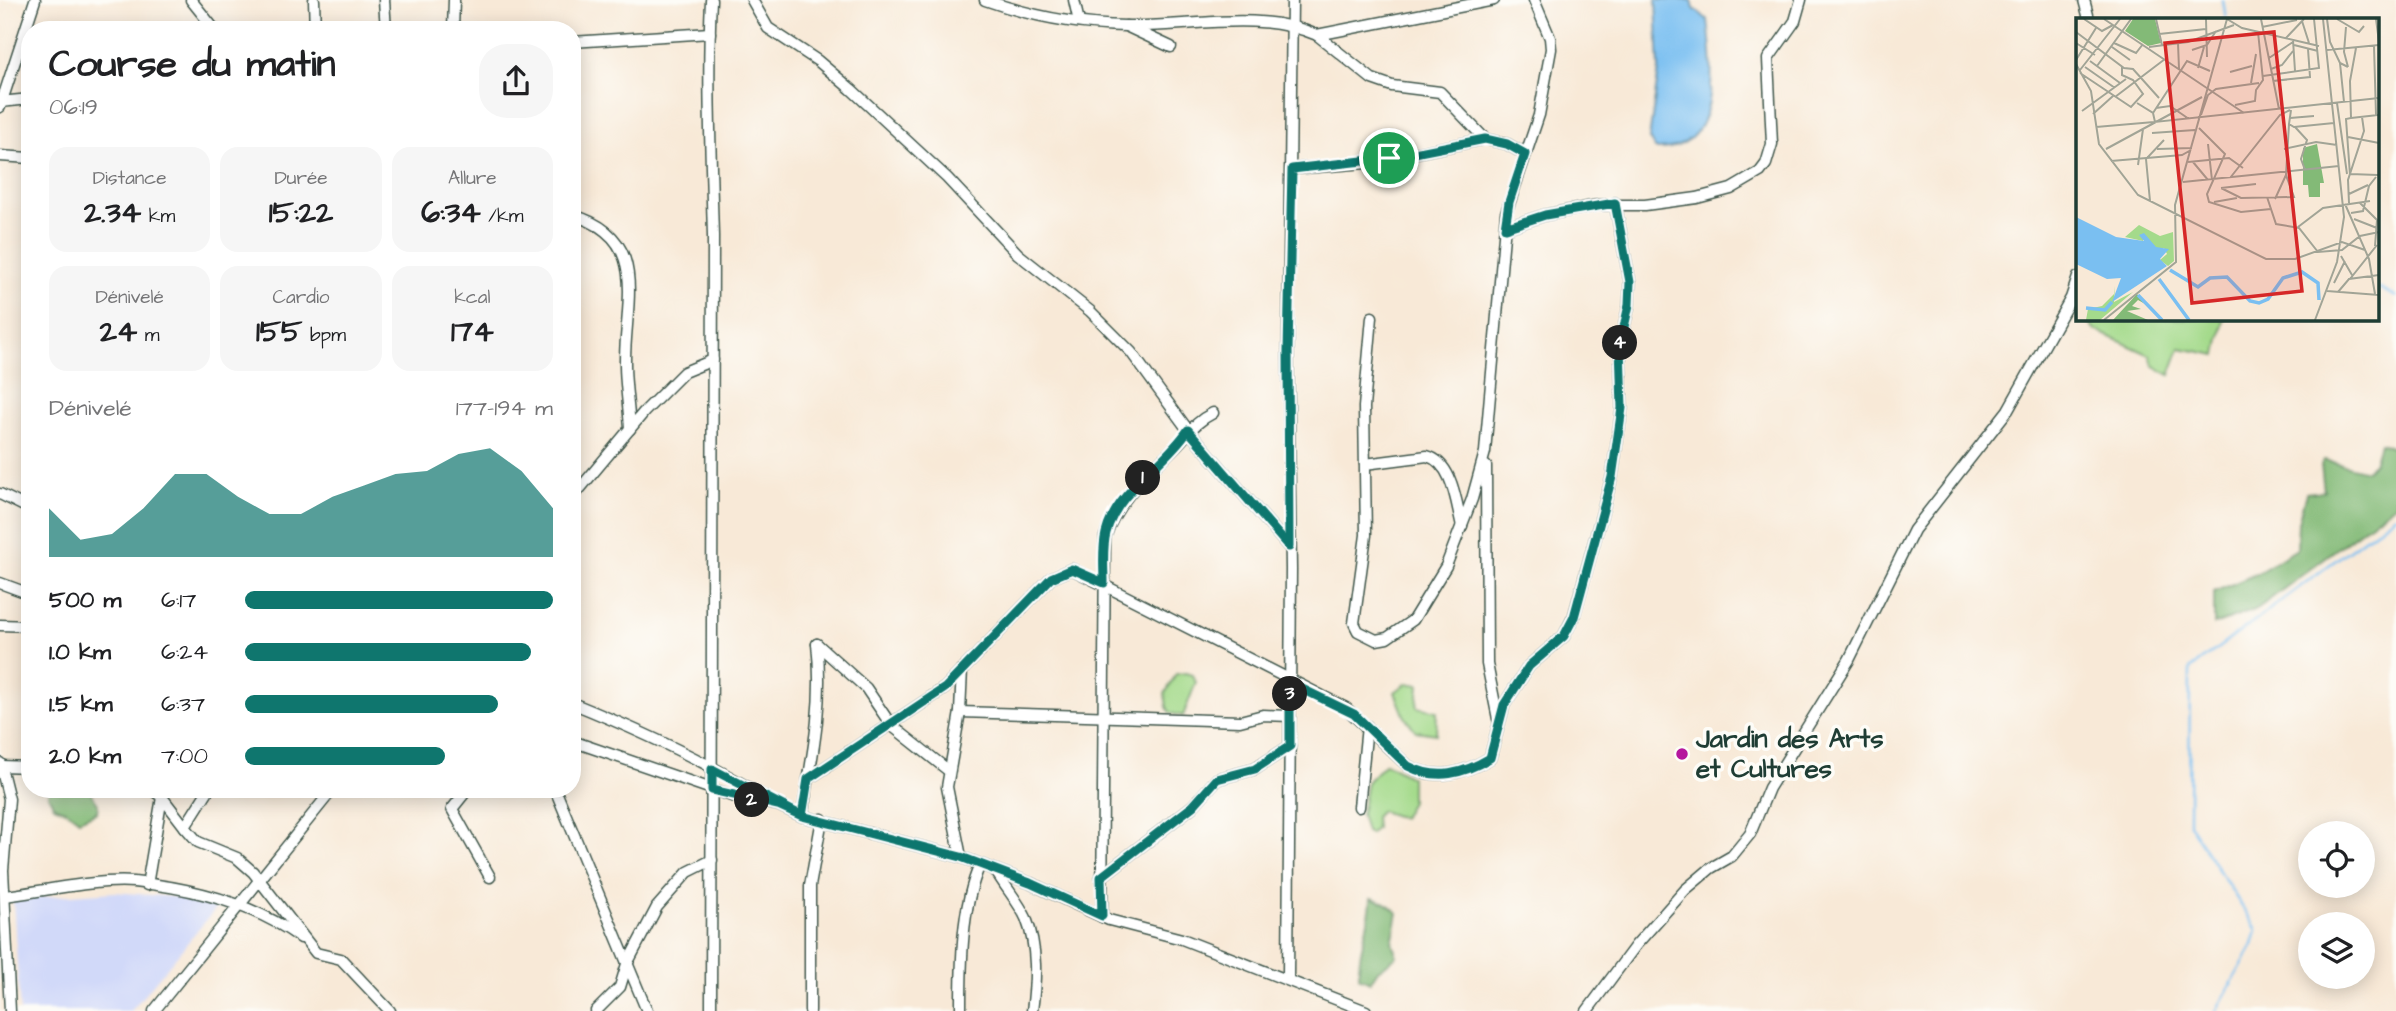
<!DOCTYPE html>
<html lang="fr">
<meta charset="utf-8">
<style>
body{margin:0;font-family:"Architects Daughter",sans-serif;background:#f6f6f6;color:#202124;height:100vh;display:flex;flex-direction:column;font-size:26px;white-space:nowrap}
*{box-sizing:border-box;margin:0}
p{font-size:23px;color:#757577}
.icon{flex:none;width:38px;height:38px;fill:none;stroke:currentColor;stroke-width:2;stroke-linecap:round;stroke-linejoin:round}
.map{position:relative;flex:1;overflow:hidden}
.drawer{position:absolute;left:21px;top:21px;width:560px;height:777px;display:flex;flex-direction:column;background:#fff;border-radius:28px;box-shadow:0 4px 18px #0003}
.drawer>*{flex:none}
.controls{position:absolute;left:2298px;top:821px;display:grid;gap:14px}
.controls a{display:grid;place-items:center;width:77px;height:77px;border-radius:50%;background:#fff;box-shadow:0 4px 18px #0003;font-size:35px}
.pin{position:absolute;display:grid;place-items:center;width:60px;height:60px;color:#fff;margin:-30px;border:4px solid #fff;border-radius:50%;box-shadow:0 2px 7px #0007}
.km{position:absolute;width:35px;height:35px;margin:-18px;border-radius:50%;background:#222;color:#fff;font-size:19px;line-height:35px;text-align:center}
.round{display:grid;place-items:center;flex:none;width:74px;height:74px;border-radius:28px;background:#f6f6f6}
.headline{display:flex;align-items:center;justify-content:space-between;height:119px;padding:0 28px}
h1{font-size:38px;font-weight:800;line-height:52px}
.metrics{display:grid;grid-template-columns:repeat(3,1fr);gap:10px;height:119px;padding:7px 28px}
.metrics div{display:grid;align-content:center;border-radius:18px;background:#f6f6f6;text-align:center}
.metrics b{font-size:30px;font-weight:800}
.metrics small{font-size:19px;font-weight:400}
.metrics p{font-size:19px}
.chart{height:196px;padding:14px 28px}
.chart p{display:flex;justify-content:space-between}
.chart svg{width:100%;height:126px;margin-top:7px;fill:#0f766e;opacity:.7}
ul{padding:0 28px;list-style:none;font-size:23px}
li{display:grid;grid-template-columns:112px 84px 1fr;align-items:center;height:52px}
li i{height:18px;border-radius:9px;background:#0f766e}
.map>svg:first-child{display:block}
</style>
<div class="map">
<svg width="2396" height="1011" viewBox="0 0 2396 1011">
<rect width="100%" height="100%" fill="#fdfcf7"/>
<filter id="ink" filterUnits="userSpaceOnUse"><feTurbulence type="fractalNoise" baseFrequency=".0143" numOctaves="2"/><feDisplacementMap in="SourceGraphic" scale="14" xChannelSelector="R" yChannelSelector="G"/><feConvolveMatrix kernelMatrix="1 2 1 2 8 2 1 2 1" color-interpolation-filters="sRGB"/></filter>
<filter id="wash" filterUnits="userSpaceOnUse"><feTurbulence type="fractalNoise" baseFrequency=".00686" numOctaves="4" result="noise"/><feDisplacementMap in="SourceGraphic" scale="28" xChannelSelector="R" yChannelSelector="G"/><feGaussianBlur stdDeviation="1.57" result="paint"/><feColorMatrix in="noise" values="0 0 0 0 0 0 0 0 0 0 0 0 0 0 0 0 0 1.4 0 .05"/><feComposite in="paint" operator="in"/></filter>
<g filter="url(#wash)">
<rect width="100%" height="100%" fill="#f8e9d7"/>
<path fill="#d1d9f9" d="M115 892 222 901 131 1011H20L13 899Z"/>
<g fill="#a4da8b" stroke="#628c60" stroke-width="2">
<path d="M2086 319 2224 318V319L2217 355 2180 348 2170 375 2153 365 2150 355 2095 330Z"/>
<path d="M1186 673 1192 675 1196 682 1183 716 1170 713 1167 707 1165 694 1176 674Z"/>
<path d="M1407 683 1419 685 1417 707 1437 711 1436 734 1416 731 1405 717 1395 692Z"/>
<path d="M1385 763 1411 777V802L1402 818 1381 811 1375 817 1376 828 1370 834 1366 832 1361 814 1367 782Z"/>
</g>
<g fill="#83ba77" stroke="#517c56" stroke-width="2">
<path d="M2380 443 2396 449V504L2257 609 2214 625V592L2256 574 2297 549 2298 522 2306 493 2324 491 2321 465 2324 460 2367 471 2374 463Z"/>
<path d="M49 789H88L98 804 97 812 79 820 67 811 54 806 48 795Z"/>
<path d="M1371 898 1386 903 1398 913 1392 943 1397 956 1378 970 1370 982 1359 977C1357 950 1371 925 1371 898Z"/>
</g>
<path fill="#7abff1" stroke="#4c7e92" stroke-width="2" d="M1656 0H1692L1694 9 1708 20C1713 64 1723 152 1655 149L1649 139 1659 69Z"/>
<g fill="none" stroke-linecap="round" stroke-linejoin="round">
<g stroke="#7abff1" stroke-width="2.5">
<path d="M2223 0 2226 19"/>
<path d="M2377 287 2396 297"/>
<path d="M2216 1011 2253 945 2257 930 2189 824 2190 669 2396 515"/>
</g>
</g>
</g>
<g filter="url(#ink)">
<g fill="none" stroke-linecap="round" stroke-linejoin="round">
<g stroke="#40574c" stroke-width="13">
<g id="minor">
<path d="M191 0 215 30"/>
<path d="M314 0 315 30"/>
<path d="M384 0 386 30"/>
<path d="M752 0 768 28 818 61 851 89 947 178 1018 254 1090 311 1131 352 1188 430 1289 547"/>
<path d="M985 0C1030 16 1078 25 1126 26 1189 28 1256 9 1317 35L1494 0"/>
<path d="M1074 0 1079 22"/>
<path d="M2084 0 2089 19"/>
<path d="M1126 26 1171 47"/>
<path d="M453 30 454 0"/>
<path d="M1317 35 1372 79 1392 86 1440 92 1485 139 1507 144 1525 154"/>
<path d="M572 42 710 33"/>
<path d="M0 102 30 99"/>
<path d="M0 107 35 0"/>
<path d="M0 156 30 158"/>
<path d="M1292 169 1366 163 1485 139"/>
<path d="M572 215C652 237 624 304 625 364 625 386 629 407 630 429"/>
<path d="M1505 228 1545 215 1599 205H1645L1697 198 1731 189 1760 172 1766 164 1772 144 1768 59 1795 21 1801 0"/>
<path d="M1372 317 1364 407 1366 535 1354 623 1358 631 1376 640 1387 638 1413 620 1446 566 1472 499 1485 452 1506 213 1539 115 1551 49 1550 38 1534 0"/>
<path d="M1365 464 1427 456C1453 463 1456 503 1462 526"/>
<path d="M1486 466 1487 664 1498 719"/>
<path d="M0 494 30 509"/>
<path d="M572 498 644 412 684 372 713 360"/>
<path d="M0 583 30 594"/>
<path d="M0 625 30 626"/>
<path d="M817 644 866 688 891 725 949 771"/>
<path d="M572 703C641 731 709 762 772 802"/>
<path d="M960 712 1240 721 1263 715 1290 716"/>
<path d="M572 741 732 796 778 805 802 816 961 857 1030 883 1109 920 1182 939 1366 1011"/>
<path d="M0 763 9 799 3 870 10 1011"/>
<path d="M1 766 30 767"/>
<path d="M808 779 945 688 1051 578 1072 569 1346 708 1408 766C1436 781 1463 774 1490 758L1504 705 1529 666 1564 636 1574 616 1612 477 1622 408 1620 345 1629 305 1630 282 1615 203"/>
<path d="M151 789 162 797 185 827"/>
<path d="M209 789 185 827 198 842 237 858 253 872 316 953 341 959 390 1011"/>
<path d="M468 789 452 809 490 877"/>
<path d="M555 789 647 1011"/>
<path d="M1359 807 1367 726"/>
<path d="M802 816C812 759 824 703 817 644"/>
<path d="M961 857 947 787 960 712 962 669"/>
<path d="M996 871C1005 887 1018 901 1026 918 1038 948 1036 980 1032 1011"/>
<path d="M1101 877 1193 806 1217 779 1255 769 1290 746"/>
<path d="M147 885 162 797"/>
<path d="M6 896C43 891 98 879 134 882 192 888 254 904 301 938"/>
<path d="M1102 917 1105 537C1117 499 1149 473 1176 446 1189 433 1195 422 1213 413"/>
<path d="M1288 979 1291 569 1288 351 1292 0"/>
<path d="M154 1011 333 789"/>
<path d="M596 1011 620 987 627 964 657 907 688 872 712 860"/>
<path d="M711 1011 713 236C711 158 707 79 711 0"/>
<path d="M810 1011V886L822 819"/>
<path d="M961 1011C961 967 961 906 980 865"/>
<path d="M1587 1011 1636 945 1685 890 1711 868 1732 856 1750 834 1769 788 1849 660 1914 530 2008 410 2071 298 2078 277"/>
</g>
</g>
<use href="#minor" stroke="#fff" stroke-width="10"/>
</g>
</g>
<g fill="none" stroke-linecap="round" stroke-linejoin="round" filter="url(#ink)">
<g stroke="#fff" stroke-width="14">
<path id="route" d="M1389 158 1292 169 1288 351 1289 547 1188 430C1164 466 1117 490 1106 533 1102 549 1104 567 1104 583L1072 569 1051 578 945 688 808 779 802 816 712 769V790L778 805 802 816 961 857 1030 883 1102 916 1101 877 1193 806 1217 779 1255 769 1290 746V683L1354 714 1408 766C1437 781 1463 774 1490 758L1504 705 1529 666 1564 636 1574 617 1612 477 1622 408 1620 345 1629 305 1630 282 1615 203 1545 215 1505 228 1509 202 1525 154 1507 144 1485 139 1389 158"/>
</g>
<use href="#route" stroke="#0f766e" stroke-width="9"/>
</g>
<circle fill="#b5179e" stroke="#fdfcf7" stroke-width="2.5" cx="1682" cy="754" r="7"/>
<g text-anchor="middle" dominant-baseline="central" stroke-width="7" stroke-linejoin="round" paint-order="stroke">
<g font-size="26" font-weight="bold" fill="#1f3d34" stroke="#fdfcf7" text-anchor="start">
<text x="1696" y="739">Jardin des Arts<tspan x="1696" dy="30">et Cultures</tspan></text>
</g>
</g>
<g transform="translate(2076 18)">
<rect width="303" height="303" fill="#f8e9d7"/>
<path d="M63 207 84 218 97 214 98 243 92 248 84 242 91 236 88 230 81 232 67 217V223L49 219ZM39 268 38 284 57 274 24 302H10L12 291 26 288 38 276Z" fill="#a4da8b"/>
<path d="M57 1H79L85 25 72 28 49 13ZM241 126 248 165H244V179H233L232 167H227V130ZM61 276 71 287 62 282 56 288 65 291 51 293 72 302H37Z" fill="#83ba77"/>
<path d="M0 199 40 219 68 223 63 217 68 215 80 229 93 231 84 241 91 248 36 284 45 260 31 261 0 246Z" fill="#7abff1"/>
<path fill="none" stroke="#7abff1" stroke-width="3.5" d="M94 252 122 269 134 260 151 259 174 283 183 285 192 281 207 260 226 254 242 265 243 282M83 261 113 302M62 277 86 302M10 290 29 292 36 284"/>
<path fill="none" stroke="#a1a496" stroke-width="2" d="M8 1 26 13 37 7M28 1 168 95M80 1 86 27M130 1 131 39M151 1 166 10 243 28M185 1 203 91M251 1 254 24 264 45 272 49M261 1 283 14 288 8M300 1 303 24M226 3 233 25M186 9 221 2M270 9 268 34 272 49M0 14 48 50 57 51 83 80M83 16 130 11M210 20 228 1M217 22 219 53M0 25 19 37M38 25 60 35 67 26M102 25 103 51M218 27 242 33M298 28 300 97M36 29 54 42M73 29 112 24 158 7M116 32 131 27 140 13M251 32 303 27M193 40 217 24M0 42 20 10M14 43 44 65M264 45 268 84M0 46 15 73 23 126 62 177 190 241H219L266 224 289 232M21 48 55 1M9 49 39 70M122 50 128 29M195 51 206 47 217 33M4 52 44 1M154 54 176 48M4 55 55 89 67 76 57 62 46 57V48M187 58 243 50 238 1M197 63 234 59 232 31M175 65 180 36M39 79 89 41M61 85 77 95 79 104 303 80M261 85 271 156M159 87 179 83 180 72 187 62 182 14M80 90 94 88 113 101M215 92 213 106 218 109 258 105M6 93 50 61M77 95 111 43 134 53M17 96 37 78M125 97 132 77 140 71 183 65M214 100 238 98M275 100 302 97M20 109 78 104M219 109 231 122 225 141 229 152M123 110 149 136 131 176 133 184 165 194 195 191M76 115 119 112M272 119 303 125M132 126 136 162M30 131 126 79M81 131 116 130M208 131 240 124 261 127M35 143 106 137 115 132M112 144 153 140 167 150M117 144 132 162M62 147 67 111M274 156 302 157M274 157 270 101 275 100 274 63 280 30M154 160 204 97 214 92M107 164 263 148M145 170 165 180 218 179 210 157 213 106M145 170 180 166M273 176 292 167M191 179 200 206 223 210 242 234 266 232 284 218 303 214M199 181 210 157M74 183 70 141 88 122M138 184 161 180M273 185 272 162 288 113 286 99M284 185 301 202 299 228M269 186 293 241 299 276M275 195 287 193 293 168 300 159M278 201 301 210M222 209 247 190 294 183M265 238 276 257M274 261 301 227M258 265 269 243M251 273 303 277M262 274 273 261 303 257M28 302 100 244 99 187 151 1M239 302 261 244 268 199 247 1"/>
<path fill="#d62828" fill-opacity="0.15" stroke="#d62828" stroke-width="3.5" d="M198 14 226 273 116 285 89 25Z"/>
<rect width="303" height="303" fill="none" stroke="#1f3d34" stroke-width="3.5"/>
</g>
</svg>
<div class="controls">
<a><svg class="icon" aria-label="locate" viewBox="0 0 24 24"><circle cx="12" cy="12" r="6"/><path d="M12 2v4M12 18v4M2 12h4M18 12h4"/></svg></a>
<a><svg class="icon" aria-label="layers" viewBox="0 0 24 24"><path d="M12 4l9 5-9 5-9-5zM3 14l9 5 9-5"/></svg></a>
</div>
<div class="pin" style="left:1389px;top:158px;background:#1e9e55"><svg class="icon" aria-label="arrive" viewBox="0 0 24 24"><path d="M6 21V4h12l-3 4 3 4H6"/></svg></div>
<b class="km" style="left:1143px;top:478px">1</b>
<b class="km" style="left:752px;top:800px">2</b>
<b class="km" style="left:1290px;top:694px">3</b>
<b class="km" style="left:1620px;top:343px">4</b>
<section class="drawer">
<div class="headline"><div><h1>Course du matin</h1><p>06:19</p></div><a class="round"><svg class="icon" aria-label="share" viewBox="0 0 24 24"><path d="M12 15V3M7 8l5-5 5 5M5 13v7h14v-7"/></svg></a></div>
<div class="metrics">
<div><p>Distance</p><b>2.34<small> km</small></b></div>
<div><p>Durée</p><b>15:22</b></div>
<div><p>Allure</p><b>6:34<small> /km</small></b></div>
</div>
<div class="metrics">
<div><p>Dénivelé</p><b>24<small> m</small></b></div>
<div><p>Cardio</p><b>155<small> bpm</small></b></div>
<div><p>kcal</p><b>174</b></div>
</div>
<div class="chart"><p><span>Dénivelé</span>177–194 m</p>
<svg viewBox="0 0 160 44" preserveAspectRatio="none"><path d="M0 44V27L10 38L20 36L30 27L40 15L50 15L60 23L70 29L80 29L90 23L100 19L110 15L120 14L130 8L140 6L150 14L160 27V44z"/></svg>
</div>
<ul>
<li><b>500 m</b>6:17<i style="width:100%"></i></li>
<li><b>1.0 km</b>6:24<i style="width:93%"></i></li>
<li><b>1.5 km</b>6:37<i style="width:82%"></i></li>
<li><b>2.0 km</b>7:00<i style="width:65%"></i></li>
</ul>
</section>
</div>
